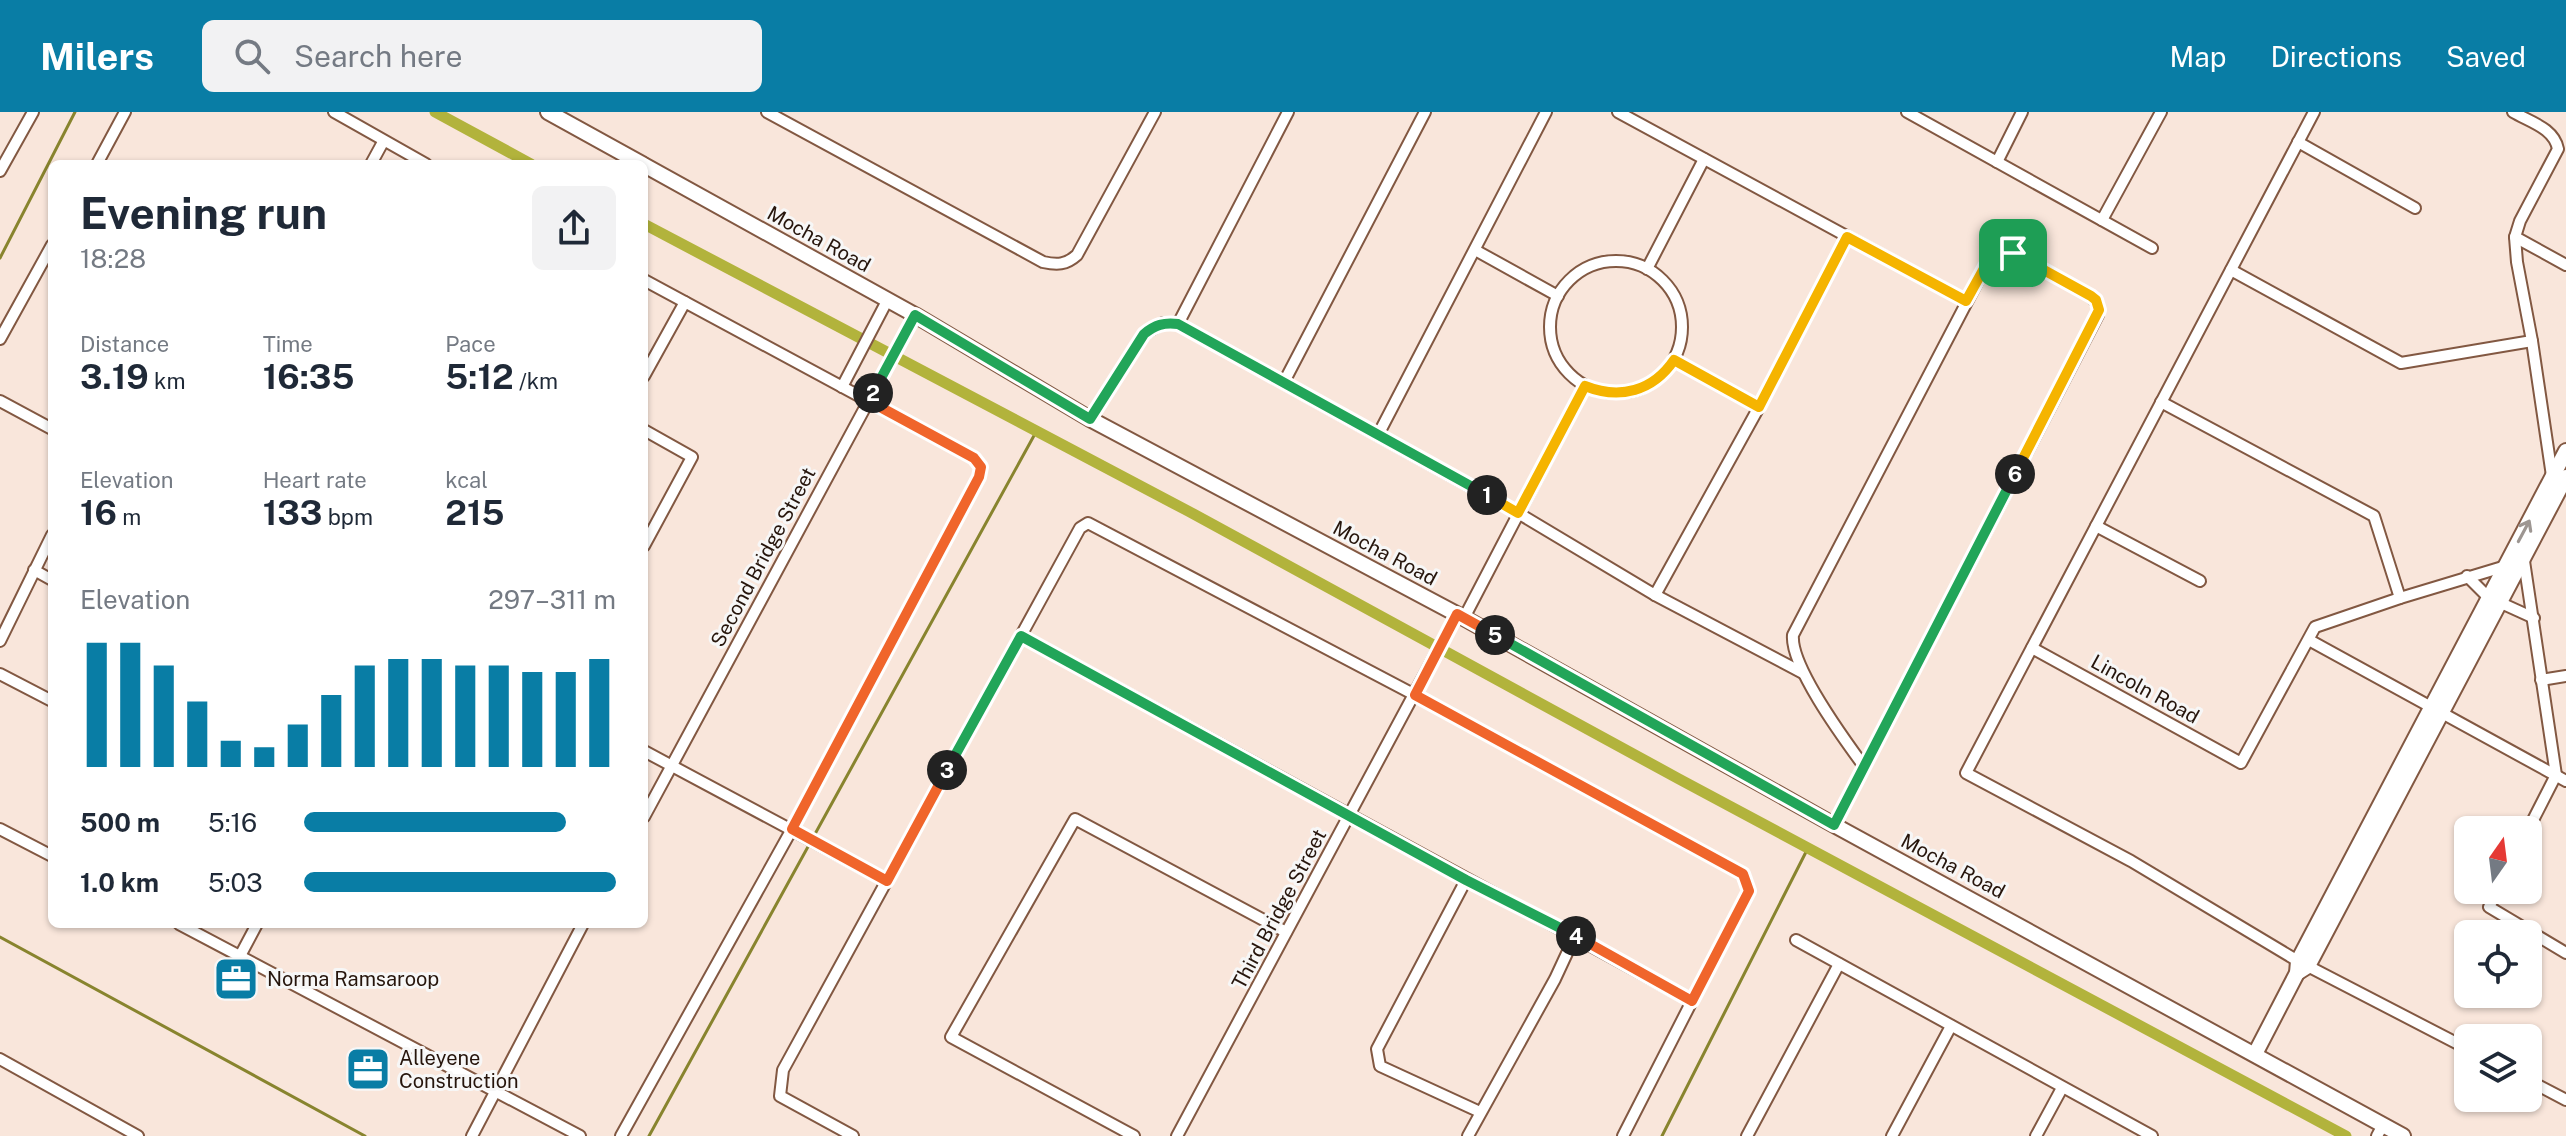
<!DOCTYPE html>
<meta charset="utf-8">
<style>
body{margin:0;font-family:"Public Sans",sans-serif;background:#f2f2f3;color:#1f2937;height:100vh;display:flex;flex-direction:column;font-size:30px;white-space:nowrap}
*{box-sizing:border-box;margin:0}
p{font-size:26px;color:#747a83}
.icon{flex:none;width:44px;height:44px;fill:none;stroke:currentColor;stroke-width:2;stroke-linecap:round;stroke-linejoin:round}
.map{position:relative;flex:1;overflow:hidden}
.details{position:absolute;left:48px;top:48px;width:600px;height:768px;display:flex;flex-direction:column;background:#fff;border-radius:12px;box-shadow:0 2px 6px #0004}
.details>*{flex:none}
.needle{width:52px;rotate:14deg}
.buttons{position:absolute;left:2454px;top:704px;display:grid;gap:16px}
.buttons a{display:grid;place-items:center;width:88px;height:88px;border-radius:12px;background:#fff;box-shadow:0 2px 6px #0004;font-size:40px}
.pin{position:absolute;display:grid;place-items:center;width:68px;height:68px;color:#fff;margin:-34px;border-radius:16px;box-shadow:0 4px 12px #0006}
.km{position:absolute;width:40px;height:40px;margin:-20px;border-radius:50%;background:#222;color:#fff;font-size:22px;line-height:40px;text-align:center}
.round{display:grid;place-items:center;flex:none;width:84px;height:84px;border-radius:12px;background:#f2f2f3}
.summary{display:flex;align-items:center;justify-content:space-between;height:136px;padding:0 32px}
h1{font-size:44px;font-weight:700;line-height:60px}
.metrics{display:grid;grid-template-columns:repeat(3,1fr);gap:12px;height:136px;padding:8px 32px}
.metrics div{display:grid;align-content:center}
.metrics b{font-size:34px;font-weight:700}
.metrics small{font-size:22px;font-weight:400}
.metrics p{font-size:22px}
.chart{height:224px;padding:16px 32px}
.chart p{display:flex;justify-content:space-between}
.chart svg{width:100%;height:144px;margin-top:8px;stroke:#097da5;stroke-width:6}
ul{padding:0 32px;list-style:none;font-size:26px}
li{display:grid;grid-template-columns:128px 96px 1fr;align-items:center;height:60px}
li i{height:20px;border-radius:10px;background:#097da5}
header{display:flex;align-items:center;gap:48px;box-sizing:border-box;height:112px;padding:0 40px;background:#097da5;color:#fff}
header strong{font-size:38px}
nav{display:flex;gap:44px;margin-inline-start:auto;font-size:28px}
.search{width:560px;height:72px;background:#f2f2f3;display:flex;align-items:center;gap:20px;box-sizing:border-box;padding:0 28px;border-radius:12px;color:#747a83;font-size:30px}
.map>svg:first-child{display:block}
</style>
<header>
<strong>Milers</strong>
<div class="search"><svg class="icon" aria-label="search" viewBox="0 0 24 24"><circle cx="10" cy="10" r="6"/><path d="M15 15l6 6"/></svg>Search here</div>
<nav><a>Map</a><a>Directions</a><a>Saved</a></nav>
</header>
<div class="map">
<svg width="2566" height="1024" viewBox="0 0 2566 1024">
<rect width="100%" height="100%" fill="#f9e6db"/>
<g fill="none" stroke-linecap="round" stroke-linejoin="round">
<g stroke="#88842e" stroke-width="3">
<path d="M0 146 75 0"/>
<path d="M0 825 365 1024"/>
<path d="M649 1024 1036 320"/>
<path d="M1662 1024 1808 736"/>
</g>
<g stroke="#b2b33c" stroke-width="11">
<path d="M435 0 531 52"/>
<path d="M644 112 1188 399 1679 667 2346 1024"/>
</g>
<g stroke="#825842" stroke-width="14">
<g id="street">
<path d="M334 0 426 52"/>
<path d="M767 0 1043 150C1057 153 1066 153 1077 143L1155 0"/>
<path d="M1618 0 1966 189"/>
<path d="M1907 0 2152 136"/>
<path d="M2314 0 1966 661 2131 749 2298 849 2468 937"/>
<path d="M2513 0C2530 10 2554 16 2558 37L2520 109 2515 125 2517 150 2532 229 2552 364"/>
<path d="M2298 30 2415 96"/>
<path d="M1997 50 2022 0"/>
<path d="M97 52 125 0"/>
<path d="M371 52 383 30"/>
<path d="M0 59 33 0"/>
<path d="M2102 108 2161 0"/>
<path d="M2515 125 2566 153"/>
<path d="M1475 138 1558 184"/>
<circle cx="1616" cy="215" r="66"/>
<path d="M1647 157 1704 47"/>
<path d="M2231 158 2401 251 2532 229"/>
<path d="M1178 212 1288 0"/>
<path d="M0 227 52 133"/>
<path d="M1674 248 1759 295"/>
<path d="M644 264 685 190"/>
<path d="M1284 270 1425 0"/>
<path d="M842 275 888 187"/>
<path d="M0 289 52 317"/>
<path d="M2161 290 2374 404 2400 486"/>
<path d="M1090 307 1144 222 1163 211 1178 212 1518 401 1655 483 1803 561"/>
<path d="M644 318 692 345 644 434"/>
<path d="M1378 323 1546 0"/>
<path d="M2096 414 2200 469"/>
<path d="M2524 449 2556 663 2528 718"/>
<path d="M34 458 52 468"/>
<path d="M2467 464 2489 486"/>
<path d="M1655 483 1759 295 1847 125"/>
<path d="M2501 491 2534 506"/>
<path d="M1464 506 1585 274"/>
<path d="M2309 528 2566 669"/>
<path d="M0 529 52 423"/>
<path d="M2032 536 2241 651 2315 515 2400 486 2506 454"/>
<path d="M0 562 52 589"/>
<path d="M2541 568 2566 564"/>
<path d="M644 639 887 769"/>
<path d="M644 705 915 203"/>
<path d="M1834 713 2098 203V193L2091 184 2007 137H2001L1992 142 1793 523C1790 554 1844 627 1863 653"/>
<path d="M0 717 52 744"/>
<path d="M1466 768 1377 937 1380 954 1480 1000"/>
<path d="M2498 778 2489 795 2566 841"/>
<path d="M179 812 580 1024"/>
<path d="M1796 828 2152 1024"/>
<path d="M240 844 257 812"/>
<path d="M0 947 138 1024"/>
<path d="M2528 968 2566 988"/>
<path d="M472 1024 583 812"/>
<path d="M621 1024 792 717 979 365 981 355 974 346 644 168"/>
<path d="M853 1024 780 984 783 958 1080 416 1088 411 1415 583 1743 762 1749 779 1692 889 1021 524"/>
<path d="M1134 1024 951 925 1075 707 1286 820"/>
<path d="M1177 1024 1457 502"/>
<path d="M1468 1024 1555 867 1575 824"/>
<path d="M1623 1024 1692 889"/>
<path d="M1747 1024 1839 852"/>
<path d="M1892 1024 1951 914"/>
<path d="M2036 1024 2062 976"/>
<path d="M2377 1024 2383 1013"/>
</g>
</g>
<g stroke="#825842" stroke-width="18">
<g id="secondary">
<path d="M548 0 642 52"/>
<path d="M644 53 915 203 1090 307 1464 506 1834 713 2403 1024"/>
<path d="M2297 861 2308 854 2566 365"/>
<path d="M2255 942 2297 861 2298 849 2566 339"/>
</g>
</g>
<use href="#street" stroke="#fff" stroke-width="10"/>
<use href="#secondary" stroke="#fff" stroke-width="14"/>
</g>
<defs><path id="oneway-shaft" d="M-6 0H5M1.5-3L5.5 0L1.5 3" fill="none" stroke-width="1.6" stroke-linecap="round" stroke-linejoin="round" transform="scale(2)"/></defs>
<use stroke="#9d9692" href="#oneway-shaft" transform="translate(2524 419) rotate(-62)"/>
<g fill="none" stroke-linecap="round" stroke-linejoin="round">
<g stroke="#fff" stroke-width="16">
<path id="split-1" d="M1487 383 1518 401 1585 274C1620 288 1653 279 1674 248L1759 295 1847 125 1966 189 1992 142 2001 137 2013 141"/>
</g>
<g stroke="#fff" stroke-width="16">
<path id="split-2" d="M873 281 915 203 1090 307 1144 222C1155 213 1164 210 1178 212L1487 383"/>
</g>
<g stroke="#fff" stroke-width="16">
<path id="split-3" d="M873 281 869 289 974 346 981 355 979 365 792 717 887 769 947 658"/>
</g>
<g stroke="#fff" stroke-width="16">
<path id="split-4" d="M947 658 1021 524 1466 768 1576 824"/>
</g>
<g stroke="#fff" stroke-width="16">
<path id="split-5" d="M1495 523 1457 502 1415 583 1743 762 1749 779 1692 889 1576 824"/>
</g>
<g stroke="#fff" stroke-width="16">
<path id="split-6" d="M1495 523 1834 713 2015 362"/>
</g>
<g stroke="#fff" stroke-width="16">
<path id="split-7" d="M2013 141 2091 184 2096 188 2099 198 2015 362"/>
</g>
<use href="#split-1" stroke="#f5b400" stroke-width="10"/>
<use href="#split-2" stroke="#22a559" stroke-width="10"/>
<use href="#split-3" stroke="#f0652b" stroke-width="10"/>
<use href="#split-4" stroke="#22a559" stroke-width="10"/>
<use href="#split-5" stroke="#f0652b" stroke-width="10"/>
<use href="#split-6" stroke="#22a559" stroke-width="10"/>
<use href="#split-7" stroke="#f5b400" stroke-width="10"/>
</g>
<defs>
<g id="office-square" transform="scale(2.3)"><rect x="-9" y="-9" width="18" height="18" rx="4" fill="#097da5" stroke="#f7f7f7"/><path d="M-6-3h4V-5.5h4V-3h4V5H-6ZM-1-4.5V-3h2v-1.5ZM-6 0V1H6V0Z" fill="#fff"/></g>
</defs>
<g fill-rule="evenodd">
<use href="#office-square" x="236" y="867"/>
<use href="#office-square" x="368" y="957"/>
</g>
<g text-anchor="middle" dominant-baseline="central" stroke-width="6" stroke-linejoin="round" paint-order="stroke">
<g font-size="20" fill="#26150c" stroke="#f7f7f7">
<text transform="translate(819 127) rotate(29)">Mocha Road</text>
<text transform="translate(1385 441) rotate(28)">Mocha Road</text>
<text transform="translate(763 445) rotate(-62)">Second Bridge Street</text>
<text transform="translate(2145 577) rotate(29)">Lincoln Road</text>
<text transform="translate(1953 754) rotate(28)">Mocha Road</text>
<text transform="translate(1279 797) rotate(-62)">Third Bridge Street</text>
</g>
<g font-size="20" fill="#26150c" stroke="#f7f7f7" text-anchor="start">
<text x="267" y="867">Norma Ramsaroop</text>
<text x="399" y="946">Alleyene<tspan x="399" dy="23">Construction</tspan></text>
</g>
</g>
</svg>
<div class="buttons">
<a><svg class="needle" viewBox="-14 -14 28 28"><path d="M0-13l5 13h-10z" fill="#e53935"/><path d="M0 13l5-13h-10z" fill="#747a83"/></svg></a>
<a><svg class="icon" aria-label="locate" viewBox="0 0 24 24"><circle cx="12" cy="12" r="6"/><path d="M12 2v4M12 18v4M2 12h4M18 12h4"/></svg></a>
<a><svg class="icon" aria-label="layers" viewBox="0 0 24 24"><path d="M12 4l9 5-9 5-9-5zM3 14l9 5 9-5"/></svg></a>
</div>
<div class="pin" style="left:2013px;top:141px;background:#1e9e55"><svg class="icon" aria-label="arrive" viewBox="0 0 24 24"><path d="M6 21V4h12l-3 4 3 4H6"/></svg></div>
<b class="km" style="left:1487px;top:383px">1</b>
<b class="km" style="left:873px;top:281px">2</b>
<b class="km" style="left:947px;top:658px">3</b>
<b class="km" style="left:1576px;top:824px">4</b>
<b class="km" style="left:1495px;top:523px">5</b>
<b class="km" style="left:2015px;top:362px">6</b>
<section class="details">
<div class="summary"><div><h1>Evening run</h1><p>18:28</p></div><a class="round"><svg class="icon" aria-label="share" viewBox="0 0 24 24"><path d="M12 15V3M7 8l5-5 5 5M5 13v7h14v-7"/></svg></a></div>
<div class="metrics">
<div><p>Distance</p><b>3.19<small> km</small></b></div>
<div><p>Time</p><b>16:35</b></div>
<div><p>Pace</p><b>5:12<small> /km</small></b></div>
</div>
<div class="metrics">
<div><p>Elevation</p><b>16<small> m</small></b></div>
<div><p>Heart rate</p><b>133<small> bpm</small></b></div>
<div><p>kcal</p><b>215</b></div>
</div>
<div class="chart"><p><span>Elevation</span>297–311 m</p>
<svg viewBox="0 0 160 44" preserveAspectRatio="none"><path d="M5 44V6M15 44V6M25 44V13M35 44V24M45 44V36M55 44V38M65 44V31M75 44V22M85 44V13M95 44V11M105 44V11M115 44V13M125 44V13M135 44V15M145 44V15M155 44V11"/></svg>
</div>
<ul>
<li><b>500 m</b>5:16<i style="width:84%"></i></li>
<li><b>1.0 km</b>5:03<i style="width:100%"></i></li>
</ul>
</section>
</div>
